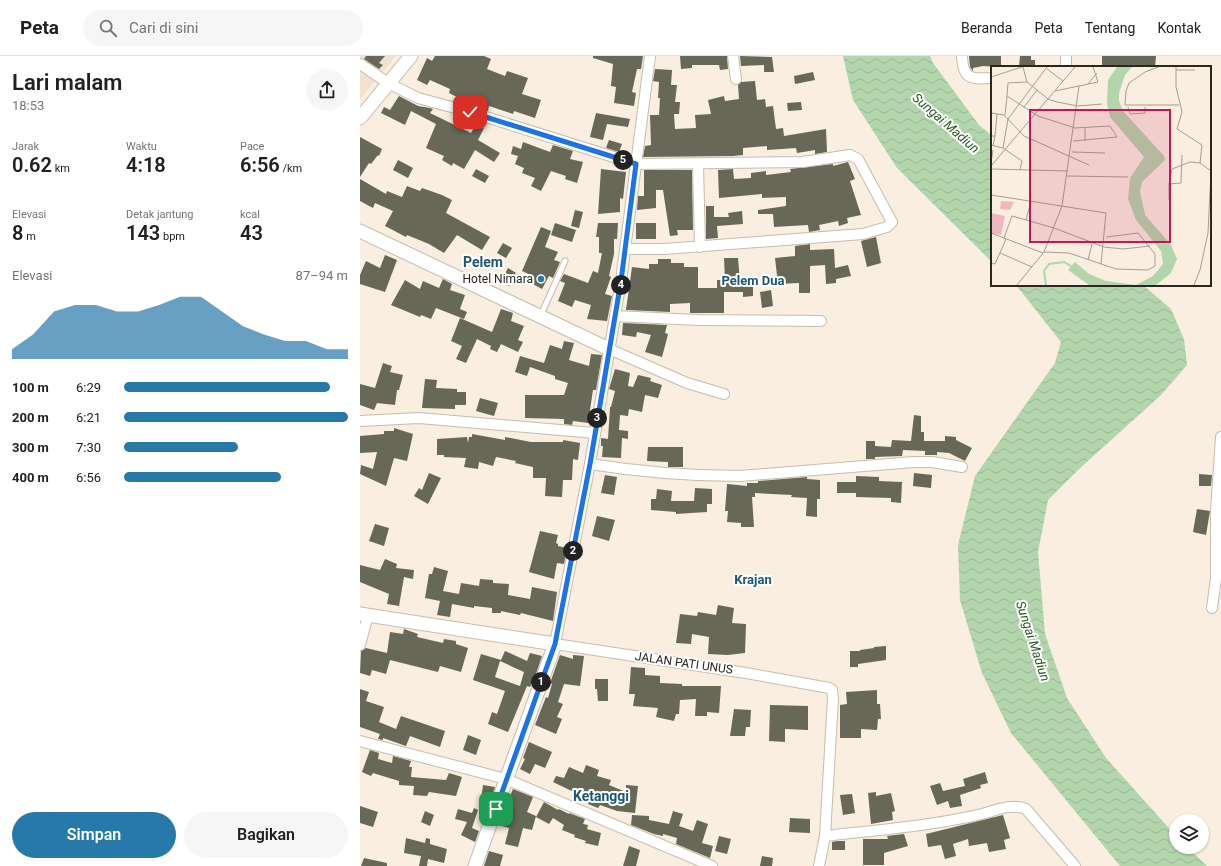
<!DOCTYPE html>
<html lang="id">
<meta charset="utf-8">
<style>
body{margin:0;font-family:Roboto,sans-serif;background:#f6f6f6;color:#202124;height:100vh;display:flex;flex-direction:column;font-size:15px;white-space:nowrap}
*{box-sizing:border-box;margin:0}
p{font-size:13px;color:#757577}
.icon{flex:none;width:22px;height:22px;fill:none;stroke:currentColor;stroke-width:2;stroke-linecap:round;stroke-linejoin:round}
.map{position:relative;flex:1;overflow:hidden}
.sheet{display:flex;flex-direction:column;background:#fff;width:360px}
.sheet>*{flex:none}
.tools{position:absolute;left:809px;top:758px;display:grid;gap:8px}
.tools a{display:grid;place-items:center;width:40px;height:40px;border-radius:50%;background:#fff;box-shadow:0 1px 3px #0004;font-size:20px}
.pin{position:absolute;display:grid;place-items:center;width:34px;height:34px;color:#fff;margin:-17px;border-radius:8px;box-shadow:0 2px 6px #0006}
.km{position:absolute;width:20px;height:20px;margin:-10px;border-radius:50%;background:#222;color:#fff;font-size:11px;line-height:20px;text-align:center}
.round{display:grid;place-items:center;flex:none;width:42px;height:42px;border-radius:21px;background:#f6f6f6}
.head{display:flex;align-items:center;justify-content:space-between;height:68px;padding:0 12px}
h1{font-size:22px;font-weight:600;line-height:30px}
.figures{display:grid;grid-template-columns:repeat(3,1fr);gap:6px;height:68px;padding:4px 12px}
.figures div{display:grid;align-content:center}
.figures b{font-size:20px;font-weight:600}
.figures small{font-size:11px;font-weight:400}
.figures p{font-size:11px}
.chart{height:112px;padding:8px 12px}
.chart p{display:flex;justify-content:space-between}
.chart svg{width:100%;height:72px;margin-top:4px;fill:#2779aa;opacity:.7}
.primary-button{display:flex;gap:8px;margin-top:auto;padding:8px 12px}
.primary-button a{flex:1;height:46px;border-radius:24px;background:#2779aa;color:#fff;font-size:16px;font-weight:600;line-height:46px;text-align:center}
.primary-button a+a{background:#f6f6f6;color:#202124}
ul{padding:0 12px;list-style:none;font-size:13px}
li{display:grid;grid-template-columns:64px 48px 1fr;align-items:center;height:30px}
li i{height:10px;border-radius:5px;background:#2779aa}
header{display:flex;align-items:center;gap:24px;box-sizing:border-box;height:56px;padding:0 20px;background:#fff;border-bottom:1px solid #e0e0e0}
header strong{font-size:19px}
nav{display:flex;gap:22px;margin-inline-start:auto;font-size:14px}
.search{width:280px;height:36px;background:#f6f6f6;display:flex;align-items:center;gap:10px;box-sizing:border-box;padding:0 14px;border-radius:22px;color:#757577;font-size:15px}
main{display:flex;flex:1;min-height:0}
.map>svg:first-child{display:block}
</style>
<header>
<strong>Peta</strong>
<div class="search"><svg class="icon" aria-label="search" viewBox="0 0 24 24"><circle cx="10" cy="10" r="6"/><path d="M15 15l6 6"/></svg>Cari di sini</div>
<nav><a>Beranda</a><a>Peta</a><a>Tentang</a><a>Kontak</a></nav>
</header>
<main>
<section class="sheet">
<div class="head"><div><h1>Lari malam</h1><p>18:53</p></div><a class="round"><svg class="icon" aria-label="share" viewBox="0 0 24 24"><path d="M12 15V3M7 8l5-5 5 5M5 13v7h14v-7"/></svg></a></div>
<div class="figures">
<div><p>Jarak</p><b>0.62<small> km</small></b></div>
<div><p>Waktu</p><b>4:18</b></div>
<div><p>Pace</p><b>6:56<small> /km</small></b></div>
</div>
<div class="figures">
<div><p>Elevasi</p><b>8<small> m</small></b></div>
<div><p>Detak jantung</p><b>143<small> bpm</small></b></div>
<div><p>kcal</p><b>43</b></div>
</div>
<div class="chart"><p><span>Elevasi</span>87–94 m</p>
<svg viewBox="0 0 160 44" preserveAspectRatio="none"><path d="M0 44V38L10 29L20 15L30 11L40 11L50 15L60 15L70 11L80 6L90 6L100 15L110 24L120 29L130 33L140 33L150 38L160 38V44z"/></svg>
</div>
<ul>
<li><b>100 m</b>6:29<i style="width:92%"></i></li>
<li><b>200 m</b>6:21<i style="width:100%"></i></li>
<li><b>300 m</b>7:30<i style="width:51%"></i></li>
<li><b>400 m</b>6:56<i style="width:70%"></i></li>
</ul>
<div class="primary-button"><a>Simpan</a><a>Bagikan</a></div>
</section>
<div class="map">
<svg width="861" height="810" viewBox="0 0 861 810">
<defs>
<pattern id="water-waves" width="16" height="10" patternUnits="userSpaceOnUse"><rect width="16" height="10" fill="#b2d5ac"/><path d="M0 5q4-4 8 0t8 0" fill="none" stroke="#99b794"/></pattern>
</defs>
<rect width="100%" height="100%" fill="#f9eedf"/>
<path fill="#f2e2cd" d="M0 0H36L0 43Z"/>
<g fill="url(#water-waves)">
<path d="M483 0H570L573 7 619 69 632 80V206L537 112 493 44Z"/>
<path d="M656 229H783L811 253 824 283 827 309 801 339 719 413 688 444 678 496 685 578 707 642 746 702 816 780V791H827L847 810H760L651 677 622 617 600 544 598 489 615 420 695 307 701 286Z"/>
</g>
<g fill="#676858" fill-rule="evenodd">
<path d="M6 0H25L19 7 23 9 19 13 4 3Z"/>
<path d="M75 0H124L131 3 127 13 145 20 147 15 168 22 162 38 181 44 175 62 154 55 153 58 129 50 128 55 116 51 89 37 90 33 70 24 67 29 57 24 67 2 72 5Z"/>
<path d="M233 0H283L281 13H277L272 36 276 37 274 50 254 47 256 31 251 30 253 8 233 2Z"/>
<path d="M320 0H367L368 13 360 14 359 9H332V12L321 13Z"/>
<path d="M380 0 412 1 414 16H404V9L381 10Z"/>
<path d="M609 0H641V11L623 10 613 12V15L610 11Z"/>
<path d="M660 0H671V4H675V11H659Z"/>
<path d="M742 0H796L795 11 742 10Z"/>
<path d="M295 13 312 14 311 29H317L315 46H320L319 58H314L315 73 336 72 335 59 351 58 348 44 364 40 365 45 379 43 378 29 381 26 395 25 397 44 405 43 406 51 413 50 416 73 423 72 424 80 466 73 467 96 455 98V94L437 97 436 92 407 94V90L383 92V99L373 100 283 101 285 90 291 89 290 59H299L300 42H298L299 26 293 25Z"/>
<path d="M453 16 455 24 435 28 434 20Z"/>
<path d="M39 40 58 50 70 52 73 53 70 57 111 77 116 68 124 72 118 84 140 97 134 106 115 94 104 113 93 107 92 110 82 104 84 100 66 92 76 68 51 55 45 69 21 57 24 51 30 54Z"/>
<path d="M441 46 442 54 428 55 427 47Z"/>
<path d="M236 57 270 63 268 71 247 68 243 84 230 81Z"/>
<path d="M0 81 22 93 19 100 18 99 11 108 9 107 0 121Z"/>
<path d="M249 84 262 88 259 96 246 92Z"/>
<path d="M163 86 190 96 193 89 213 95 210 103 223 106 217 127 205 123 206 120 191 115 181 135 171 130 175 122 162 117 164 112 155 108 158 100 151 98 153 90 161 93Z"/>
<path d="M38 104 53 112 48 122 33 114Z"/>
<path d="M488 106 495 123 490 125 501 159 487 162 488 167 479 170 478 165 459 169 460 174 449 176 448 169 414 171 413 158H398V154L426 150V141L402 142V138L359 142 358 114 373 113 374 123 391 122V117L406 115V119L431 116 430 113 473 108V110Z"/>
<path d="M116 113 129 120 125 127 112 120Z"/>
<path d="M241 113 266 116 263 143 260 142V156L238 158Z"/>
<path d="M284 114H332L333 174H317L318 179 310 180 303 134H296V152L277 154 278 140H284Z"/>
<path d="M0 123 26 138 27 135 42 141 47 130 60 135 62 132 82 139 92 144 86 157 130 181 122 194 97 179 84 197 69 188 47 179 46 181 25 170 33 155 15 147 13 152 0 145Z"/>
<path d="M346 150H354V161H369L368 157 382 155 383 168 357 170 358 182 346 183Z"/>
<path d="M215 154 223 156 219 172 211 170Z"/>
<path d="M195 167 216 174 212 186 191 179Z"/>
<path d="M238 167H258L257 183H254V198L249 220 251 221 245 238 252 240 247 265 227 263 231 249 215 244 212 251 198 245 205 227 200 225 204 218 228 227 233 215 238 217 242 197H239V181H236Z"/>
<rect x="276" y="167" width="20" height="16"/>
<path d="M181 171 191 175 185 191 198 196 194 204 200 206 193 222 189 220 182 233 169 226 173 220 162 215Z"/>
<path d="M516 181 521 207 507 211 501 185Z"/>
<path d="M143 187 152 192 146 202 137 197Z"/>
<path d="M450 188V194L474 193 475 212 488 209 491 220 476 223V227L466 228 465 209 450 210V237H439V227L418 228 415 202 435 200V190Z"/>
<path d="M25 199 37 204 25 236 0 228V219L6 205 20 212Z"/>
<path d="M364 202H378L380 226H393V240L383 241V236H364V257H330V247L310 248V256L266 254 272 211 289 213V208H298V203H311V207H324V211H338V232H357V224H365Z"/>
<path d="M148 212 156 217 149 230 141 225Z"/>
<path d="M83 223 92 228 90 234 105 239 100 253 107 256 104 263 76 252 71 263 61 259 60 261 31 249 45 224 60 233 63 225 79 232Z"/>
<path d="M411 234 413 250 402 252 400 236Z"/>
<path d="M141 253 153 257 151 265 164 270 158 284 163 286 158 296 141 288 137 296 130 293 131 290 117 283 106 307 96 303 102 290 91 285 100 262 132 276Z"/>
<path d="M263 267 307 269 305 277 308 278 306 286 302 301 285 296 291 279 277 276 276 281 262 279Z"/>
<path d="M204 285 214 287 209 304 229 310 231 298 242 299 236 334H233L228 367 213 365 212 369 204 368V363L165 362V339H204L208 327 195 323V320L170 311 167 320 155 316 160 300 184 307 190 289 202 293Z"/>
<path d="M23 307 32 310 30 316 43 319 39 334H37L35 349 17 347 14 354 0 349V328L15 332Z"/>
<path d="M255 313 270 317 268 330 273 331 278 319 291 322 290 325 302 329 298 342 285 339 282 356 269 353 268 360 260 359 259 374 268 375V383L262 382 261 402 242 401 243 390H241V382L248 383 250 351H251L255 335 249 333Z"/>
<path d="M65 323 77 324 76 332 97 333V336H106V349H95V353L62 352Z"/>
<path d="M120 342 138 347 134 360 116 355Z"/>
<path d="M554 359 561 360V376H564V385H585V380L596 381V384L612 392 605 405 589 397 577 396V399H565V395L543 394 542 400 515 401V403H506V385H515V390L531 391 532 384 551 385Z"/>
<path d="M34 372 53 378 47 405 34 402 26 430 0 418 1 409 13 413 17 396 0 397V380L24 378V375H34Z"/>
<path d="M112 378 145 384V381L171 386H203V384L220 387 218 404 213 403 212 424H203L202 441 185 440 186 422H173V411L155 407 156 405 136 401 133 410 119 406 118 413 104 411 106 402 84 401V399H77V383L107 381 108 387 109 381H112Z"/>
<path d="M288 391H323V411H308V406L287 405Z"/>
<path d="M69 417 81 422 68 448 54 440 59 432 62 434Z"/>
<path d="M554 417 572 419 571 432 553 430Z"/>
<path d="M839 418 852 419 851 430H839Z"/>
<path d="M245 419 257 421 254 439 241 437Z"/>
<path d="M496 420 519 421V425L542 426 541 447 531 446V442L496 441V437H477V426H496Z"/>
<path d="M447 421V423L460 424V443H457V461L446 460 447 442 431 441 432 439 395 437V441H392L394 471H381V467L367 466 368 455H365L367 428 387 430V427H398V425Z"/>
<path d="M335 432 352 433V448H347V456L316 458V456L291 454V443H296L297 433 312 435 311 445H334Z"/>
<path d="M837 453 850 455 846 479 833 476Z"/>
<path d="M237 460 255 464 249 485 232 480Z"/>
<path d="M15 468 29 472 24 490 9 485Z"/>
<path d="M180 475 198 479 196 487 198 488V490L207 492 204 508 197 507 194 523 169 516Z"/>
<path d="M25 503 37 508 36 512 54 514 53 523 44 521 39 550 27 548 29 538 0 526V509L20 514Z"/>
<path d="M74 511 88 515 83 535 99 538 101 527 119 530 120 523 133 524V527L149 528 148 539 170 543 172 531 197 536 193 565 161 557 160 559 141 555V557H132V552L114 550V552L92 548 90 561 77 559 80 545 65 542 69 518H72Z"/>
<path d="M358 549 374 552 372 567 386 568 385 597 368 599 348 598 349 581 332 578 331 588 316 587 320 558 337 560 338 556 356 559Z"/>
<path d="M44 573 58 578 57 581 83 587 84 583 96 585V588L108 592 101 616 80 610 78 616 30 604 26 618 12 614 10 620 0 617 1 595 6 592 27 597 30 576 43 578Z"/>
<path d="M526 590V604L498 608V611H490V595H500V594L514 592V591Z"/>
<path d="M145 595 167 605 170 597 182 600 175 621 170 631 167 630 148 676 128 668 132 656 137 658 145 635 113 624 121 598 141 604ZM140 605 164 616 160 630 135 621Z"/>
<path d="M200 599 213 603V599L224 600 220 630 204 628 198 646 203 648 197 661 202 663 196 678 175 669 186 641 188 642 192 628 190 627Z"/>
<path d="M271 611 285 612V619L300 620V627L322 628V630H361L359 657 347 656V660H335L336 643 320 644 319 658H316L314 665 296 661 298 652 273 650 275 638H269Z"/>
<path d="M235 623H248V645H238L237 633H235Z"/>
<path d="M0 633 9 636 6 645 24 651 19 666 36 673 41 660 85 675 80 691 50 680 46 690 23 682V684L18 683 20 678 0 671Z"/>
<path d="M517 634V648H520L521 663H518L517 674 501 673V682H480V649L487 648 486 636Z"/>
<path d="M410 649 448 650V674L425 673V686L409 685Z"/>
<path d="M374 653 391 654 390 671H386L385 680H370Z"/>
<path d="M108 679 121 684 116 699 103 694Z"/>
<path d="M169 686 192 696 185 712 175 708 170 718 160 713 165 703 163 702Z"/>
<path d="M10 694 19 697 18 703 32 707 33 700 51 705 49 711H52L51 721 86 724 89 717 102 721 96 740 69 736 67 740 53 739 54 730 39 729V725L13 717 11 720 2 716Z"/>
<path d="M226 709 239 714 237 720 251 724 249 729 266 736V729L278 730 275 757 257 755 240 749 238 752 228 748 229 745 215 739 216 737 193 726 196 720 204 722 209 711 223 717Z"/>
<path d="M625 716 628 727 620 729 621 732 600 739 602 750 590 752 588 745 577 749 570 730 580 727 583 735 605 730 603 723Z"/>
<path d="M123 729 135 731 130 746 121 745Z"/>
<path d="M153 733 173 741 167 756 176 760 172 774 163 772 158 791 145 788 149 772 138 769Z"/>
<path d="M516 736V740L531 737 535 755 532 756 533 764 511 768 508 737Z"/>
<path d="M492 738 495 757 483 759 480 739Z"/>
<path d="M184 746 198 754 199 753 209 758V757L225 763 223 768 228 769 227 773 241 777 238 790 225 787 226 785 214 781 215 779 202 774 204 769 193 762 189 768 176 761Z"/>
<path d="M0 750 18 756 13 771 0 767Z"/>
<path d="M114 752 118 754 112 772 119 775 115 786 101 779 107 766 95 763 98 753 112 757Z"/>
<path d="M65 755 74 759 70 770 61 766Z"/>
<path d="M313 755 323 758 319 770 333 775 337 764 348 768 342 787 353 790 350 802 316 788 317 782 303 778V780L294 778 271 769 272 759 289 760V764L309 768Z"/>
<path d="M643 759 650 782 644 784 646 793 629 796 627 787 609 790 608 783 593 788 596 800 585 803 581 789 568 791 566 778Z"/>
<path d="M430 762 450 763V777L429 776Z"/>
<path d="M544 778 548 790 524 797V809H503V783H528L527 780Z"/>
<path d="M359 780 371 783 367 798 355 795Z"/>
<path d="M46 782 65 787 66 782 70 783V788L87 793 84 807 68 803 67 810H59L61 800 44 797Z"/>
<path d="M477 785H485V794H472V786Z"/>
<path d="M269 790 280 794 276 810H263Z"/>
<path d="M129 795 143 799 140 810H124Z"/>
<path d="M402 800 413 802 412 810H400Z"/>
<path d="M4 802 27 807V810H1Z"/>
</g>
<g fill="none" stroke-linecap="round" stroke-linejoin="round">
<g stroke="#c7bcae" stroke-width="7">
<path id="lane" d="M181 259 205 205"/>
</g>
<g stroke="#c7bcae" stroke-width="12">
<g id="street">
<path d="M290 0 261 225 230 408 195 588 386 617 469 632 472 634 473 642 465 780 459 810"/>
<path d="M373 0 376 23"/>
<path d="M602 0C603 24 611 23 632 22"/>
<path d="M706 0V11"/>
<path d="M0 8 28 27 58 42 110 56 276 108 443 106 490 99 498 103 532 166 527 171 503 178 304 193H266"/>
<path d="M338 108 340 191"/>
<path d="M255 260 338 264 461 265"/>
<path d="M249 293 327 327 364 338"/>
<path d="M0 365 59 362 235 377"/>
<path d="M230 408C280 416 330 420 380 420L554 406H572L602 411"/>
<path d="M856 455 861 381"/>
<path d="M852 552 856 522V455H861"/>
<path d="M0 589 8 559"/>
<path d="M0 685 146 723 352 810"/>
<path d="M465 780C517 774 571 770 622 758 636 754 652 747 666 753L715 810"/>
</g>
</g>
<g stroke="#c7bcae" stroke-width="15">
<g id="secondary">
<path d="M0 62 51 0"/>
<path d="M0 175 249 293"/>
<path d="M0 558 195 588 115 810"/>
</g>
</g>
<use href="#lane" stroke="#fff" stroke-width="5"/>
<use href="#street" stroke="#fff" stroke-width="10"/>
<use href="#secondary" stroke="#fff" stroke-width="13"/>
</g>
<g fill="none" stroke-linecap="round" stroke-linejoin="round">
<g stroke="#fff" stroke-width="8">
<path id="route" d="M110 56 276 108 261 225 230 408 195 588 136 753"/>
</g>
<use href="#route" stroke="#1a73e8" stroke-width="5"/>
</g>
<circle fill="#2779aa" stroke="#fff" stroke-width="1.5" cx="181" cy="223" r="4"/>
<g text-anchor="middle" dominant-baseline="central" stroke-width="4" stroke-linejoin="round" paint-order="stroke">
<g font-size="12" fill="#2a2620" stroke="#fff" text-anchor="end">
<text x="173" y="223">Hotel Nimara</text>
</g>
<g font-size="12" fill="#2a2620" stroke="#fff">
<text transform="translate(324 607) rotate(8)">JALAN PATI UNUS</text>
</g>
<g font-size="13" font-style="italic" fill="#2a5823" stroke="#fff">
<text transform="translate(586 67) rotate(41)">Sungai Madiun</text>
<text transform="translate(673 585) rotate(72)">Sungai Madiun</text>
</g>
<g font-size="13" font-weight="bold" fill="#1e5678" stroke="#fff">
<text x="393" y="224">Pelem Dua</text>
<text x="393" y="523">Krajan</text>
</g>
<g font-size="14" font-weight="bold" fill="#1e5678" stroke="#fff">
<text x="123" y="206">Pelem</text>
<text x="241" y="740">Ketanggi</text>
</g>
</g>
<g transform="translate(631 10)">
<rect width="220" height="220" fill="#f9eedf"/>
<path d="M10 135 23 136 19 144 9 143ZM0 147 14 150 10 169 0 167Z" fill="#edb8bf"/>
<path d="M126 1H141L134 9 128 27V35L132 45 173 90 174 94 151 116 149 125 154 149 180 179 186 193 180 207 165 219H98L77 204 84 196 98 208 115 215 145 219 162 210 172 198 170 185 145 154 137 133 139 112 153 91 119 51 116 37 117 14Z" fill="#b2d5ac"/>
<path fill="none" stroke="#b2d5ac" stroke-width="2" d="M55 219 53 205 58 198 73 196 83 202"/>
<path fill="none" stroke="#a69e93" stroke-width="1" d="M32 1 36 16M167 1 154 6 138 17 135 25 134 39H188M185 1V21L191 46 186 63 211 79 209 97 220 105 217 167 209 204 203 219M56 3 72 15M185 4H204M0 11 31 1M97 18 106 7M64 25 107 16 102 1M33 41 46 24M137 41 139 48 154 47V41M0 47 13 49 33 70 98 99M14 49 16 30M94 62V75M0 70H4L2 80M4 70 6 48M82 75 126 71 119 60 84 62 47 50 16 30 17 17 36 16 57 33 66 36 87 40 111 38M0 79 12 82 31 95 29 104M12 82 17 53 56 1M81 86 114 87M0 96 2 84M0 100 84 1M0 103 77 105M76 110 137 111M178 118 181 103 199 96 209 97M0 129 115 147 110 198M178 134V118L190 117 191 89M35 154 40 135M0 167 52 187M13 172 21 150 63 162 113 181 132 183 159 180M53 186 78 187 125 203 157 204 164 200V188L147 167 115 171M9 187 41 201M97 194 101 178M0 197 4 198 15 173M26 219 53 186 71 140 88 20"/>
<path fill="#c2185b" fill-opacity="0.15" stroke="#c2185b" stroke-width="2" d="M39 44H179V176H39Z"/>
<rect width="220" height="220" fill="none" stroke="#2a2620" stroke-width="2"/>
</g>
</svg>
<div class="tools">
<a><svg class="icon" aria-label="layers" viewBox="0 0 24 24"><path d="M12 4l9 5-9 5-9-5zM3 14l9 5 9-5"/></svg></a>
</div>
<div class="pin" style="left:136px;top:753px;background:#1e9e55"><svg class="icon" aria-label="arrive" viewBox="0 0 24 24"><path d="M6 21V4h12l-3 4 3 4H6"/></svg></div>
<div class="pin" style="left:110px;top:56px;background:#d93025"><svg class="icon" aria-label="check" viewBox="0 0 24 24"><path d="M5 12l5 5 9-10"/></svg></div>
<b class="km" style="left:181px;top:626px">1</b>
<b class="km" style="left:213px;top:495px">2</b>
<b class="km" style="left:237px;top:362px">3</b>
<b class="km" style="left:261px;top:229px">4</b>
<b class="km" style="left:263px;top:104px">5</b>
</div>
</main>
